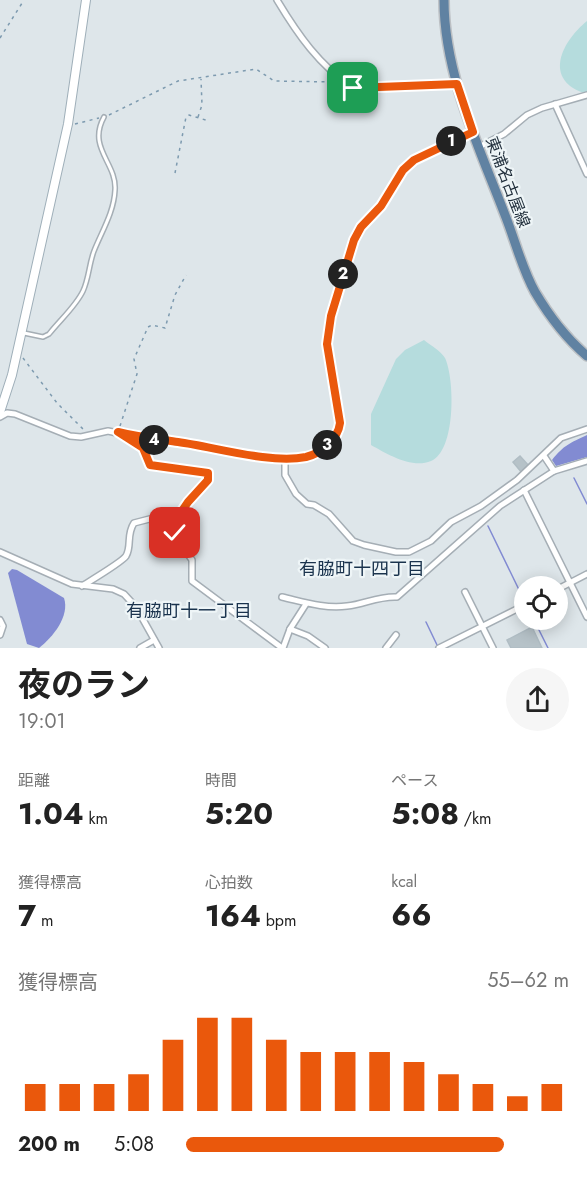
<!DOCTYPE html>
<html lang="ja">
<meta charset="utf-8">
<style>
body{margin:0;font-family:Jost,"Noto Sans JP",sans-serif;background:#f6f6f6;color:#222;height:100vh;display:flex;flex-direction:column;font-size:22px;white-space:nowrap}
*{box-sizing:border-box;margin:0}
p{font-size:20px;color:#767676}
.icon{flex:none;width:33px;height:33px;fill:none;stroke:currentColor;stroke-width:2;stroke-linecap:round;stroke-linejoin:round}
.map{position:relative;height:648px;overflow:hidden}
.panel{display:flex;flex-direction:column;background:#fff;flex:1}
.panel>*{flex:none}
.controls{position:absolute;left:514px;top:576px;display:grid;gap:12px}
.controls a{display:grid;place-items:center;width:54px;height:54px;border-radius:50%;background:#fff;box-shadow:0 3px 15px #0003;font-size:30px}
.pin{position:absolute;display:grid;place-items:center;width:51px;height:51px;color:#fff;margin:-26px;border-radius:12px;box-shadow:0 3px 9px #0006}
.km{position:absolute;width:30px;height:30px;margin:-15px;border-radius:50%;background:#222;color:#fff;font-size:16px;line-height:30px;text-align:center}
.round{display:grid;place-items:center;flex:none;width:63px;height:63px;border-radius:32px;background:#f6f6f6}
.overview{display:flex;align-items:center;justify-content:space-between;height:102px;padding:0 18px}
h1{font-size:33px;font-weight:700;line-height:45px}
.stats{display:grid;grid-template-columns:repeat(3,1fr);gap:9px;height:102px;padding:6px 18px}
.stats div{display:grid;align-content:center}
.stats b{font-size:30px;font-weight:700}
.stats small{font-size:16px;font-weight:400}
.stats p{font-size:16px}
.chart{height:168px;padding:12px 18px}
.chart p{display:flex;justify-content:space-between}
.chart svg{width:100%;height:108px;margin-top:6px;stroke:#ea580c;stroke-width:6}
ul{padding:0 18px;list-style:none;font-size:20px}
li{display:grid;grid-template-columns:96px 72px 1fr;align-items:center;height:45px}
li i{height:15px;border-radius:8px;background:#ea580c}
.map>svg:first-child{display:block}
</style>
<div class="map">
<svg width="587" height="648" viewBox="0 0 587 648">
<rect width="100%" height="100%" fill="#dee6ea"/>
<g fill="#b5dcdd">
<path d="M587 21V94C542 81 561 42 587 21Z"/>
<path d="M424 340C430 345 441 351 445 358 455 379 456 451 431 461 412 469 387 454 371 445V414L396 359 405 350Z"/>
</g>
<g fill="#828bd2">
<path d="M587 435V457L556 466 552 460C564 445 570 443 587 435Z"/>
<path d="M12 569 17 570 64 598C70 616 53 637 39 648L27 644 8 573Z"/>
</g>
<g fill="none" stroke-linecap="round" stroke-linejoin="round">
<g stroke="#828bd2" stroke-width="1.5">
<path d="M574 478 587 504"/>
<path d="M488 526 524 600"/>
<path d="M534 620 548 648"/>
<path d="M426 622 438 647"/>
</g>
</g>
<g fill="#b6c2c8" stroke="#b0bdc4" stroke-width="1.5">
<path d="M520 456 529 466 522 473 513 462Z"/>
<path d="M532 627 542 648H511L507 640Z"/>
</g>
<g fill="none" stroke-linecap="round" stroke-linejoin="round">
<g stroke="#a5aeb5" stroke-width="6">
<path id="lane" d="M24 333 43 337 49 334C60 320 76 306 83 291 89 278 89 264 94 251 102 231 114 212 115 190 117 163 87 148 104 117"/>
</g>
<g stroke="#a5aeb5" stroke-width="8">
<g id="street">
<path d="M277 0C298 35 319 65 353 88L457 84"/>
<path d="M555 104 587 174"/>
<path d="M479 147 504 134 527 115 542 108 587 95"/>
<path d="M0 417 7 413 15 414 70 436 81 437 108 431 146 439"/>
<path d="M118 432 143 448 150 465 208 473V479L188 502 171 527"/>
<path d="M544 456 554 471"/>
<path d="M285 458V475L296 494 307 504 314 505 329 514 353 541 364 545 396 552H409L431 541 451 522 481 506 517 480 561 438 587 429"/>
<path d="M524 490 587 617"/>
<path d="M0 552 72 584 113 589 124 594 136 607 159 648"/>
<path d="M82 586C90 581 122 562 126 556 132 546 126 535 134 523L161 516 192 560V581L282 648"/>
<path d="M558 589 587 574"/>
<path d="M465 592 493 648"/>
<path d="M282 597C304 602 325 609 347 606 365 604 378 596 397 597L500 506 554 471 587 461"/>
<path d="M0 620 3 626 0 635"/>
<path d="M290 629 308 636 325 648"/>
<path d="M140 648 154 640"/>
<path d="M283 648 290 629 306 604"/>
<path d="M386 648 396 635"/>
<path d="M439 648 525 605"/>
</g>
</g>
<g stroke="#9fafb9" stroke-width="10">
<path id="secondary" d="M0 412 12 375 68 124 86 0"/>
</g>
<g stroke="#bcc0c4" stroke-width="12">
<path id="primary" d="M444 0C444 74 479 147 505 215 515 240 522 269 535 292 548 314 567 339 587 356"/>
</g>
<g stroke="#7d9aaf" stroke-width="1.5" stroke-dasharray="3 4.5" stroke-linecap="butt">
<path d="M0 38 24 0"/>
<path d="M109 115 178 81 256 69 274 81 334 82"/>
<path d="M198 117 202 105 201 79"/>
<path d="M75 124 99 118"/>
<path d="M175 173 186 117 189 115 209 121"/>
<path d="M23 358 57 403 84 430"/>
<path d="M120 426 137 374 134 359 148 327 152 325 165 328 175 295 186 275"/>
<path d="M153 440 278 458"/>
<path d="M289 458C311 458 327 449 339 430 342 402 325 373 327 344 328 316 345 254 360 230 367 218 378 209 386 198 394 186 401 170 413 161 427 149 449 142 466 135"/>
</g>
<use href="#lane" stroke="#fff" stroke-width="3"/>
<use href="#street" stroke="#fff" stroke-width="5"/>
<use href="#secondary" stroke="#fff" stroke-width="8"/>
<use href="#primary" stroke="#6082a2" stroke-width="9"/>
</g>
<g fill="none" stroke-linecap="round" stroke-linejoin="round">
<g stroke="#fff" stroke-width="12">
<path id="route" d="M175 533 171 527 188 502 208 480V473L150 465 143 448 118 432C138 437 157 439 178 442 215 447 270 464 306 457 322 453 338 439 340 423L327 344 331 316 354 240 361 227 381 206 403 170 414 160 473 132 457 84 353 88"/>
</g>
<use href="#route" stroke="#ea580c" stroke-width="8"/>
</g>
<g text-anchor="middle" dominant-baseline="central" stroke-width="4.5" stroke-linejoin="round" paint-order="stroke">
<g font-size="16" fill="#1f2d3a" stroke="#eef5f7">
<text transform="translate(508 182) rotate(69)">東浦名古屋線</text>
</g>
<g font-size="18" fill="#1a334d" stroke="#eef5f7">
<text x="362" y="569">有脇町十四丁目</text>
<text x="189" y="611">有脇町十一丁目</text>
</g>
</g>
</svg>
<div class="controls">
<a><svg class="icon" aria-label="locate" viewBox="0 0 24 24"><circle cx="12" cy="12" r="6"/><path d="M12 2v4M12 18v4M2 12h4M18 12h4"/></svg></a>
</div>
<div class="pin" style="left:353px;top:88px;background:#1e9e55"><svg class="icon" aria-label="arrive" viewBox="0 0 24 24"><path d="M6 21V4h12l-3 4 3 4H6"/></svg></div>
<div class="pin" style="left:175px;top:533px;background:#d93025"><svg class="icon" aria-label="check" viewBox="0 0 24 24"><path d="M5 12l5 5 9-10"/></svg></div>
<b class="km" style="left:451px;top:141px">1</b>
<b class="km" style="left:343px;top:274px">2</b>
<b class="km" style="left:327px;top:445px">3</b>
<b class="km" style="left:154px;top:440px">4</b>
</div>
<section class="panel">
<div class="overview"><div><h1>夜のラン</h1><p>19:01</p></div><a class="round"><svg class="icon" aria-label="share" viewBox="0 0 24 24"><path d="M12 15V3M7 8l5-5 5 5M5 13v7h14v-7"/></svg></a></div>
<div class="stats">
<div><p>距離</p><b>1.04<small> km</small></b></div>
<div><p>時間</p><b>5:20</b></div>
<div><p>ペース</p><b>5:08<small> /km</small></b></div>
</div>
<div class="stats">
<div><p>獲得標高</p><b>7<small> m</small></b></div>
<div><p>心拍数</p><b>164<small> bpm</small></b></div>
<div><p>kcal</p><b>66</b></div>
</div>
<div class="chart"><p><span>獲得標高</span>55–62 m</p>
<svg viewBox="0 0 160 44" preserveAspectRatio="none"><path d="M5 44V33M15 44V33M25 44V33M35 44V29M45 44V15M55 44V6M65 44V6M75 44V15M85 44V20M95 44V20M105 44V20M115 44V24M125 44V29M135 44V33M145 44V38M155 44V33"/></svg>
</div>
<ul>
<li><b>200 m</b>5:08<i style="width:83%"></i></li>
</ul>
</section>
